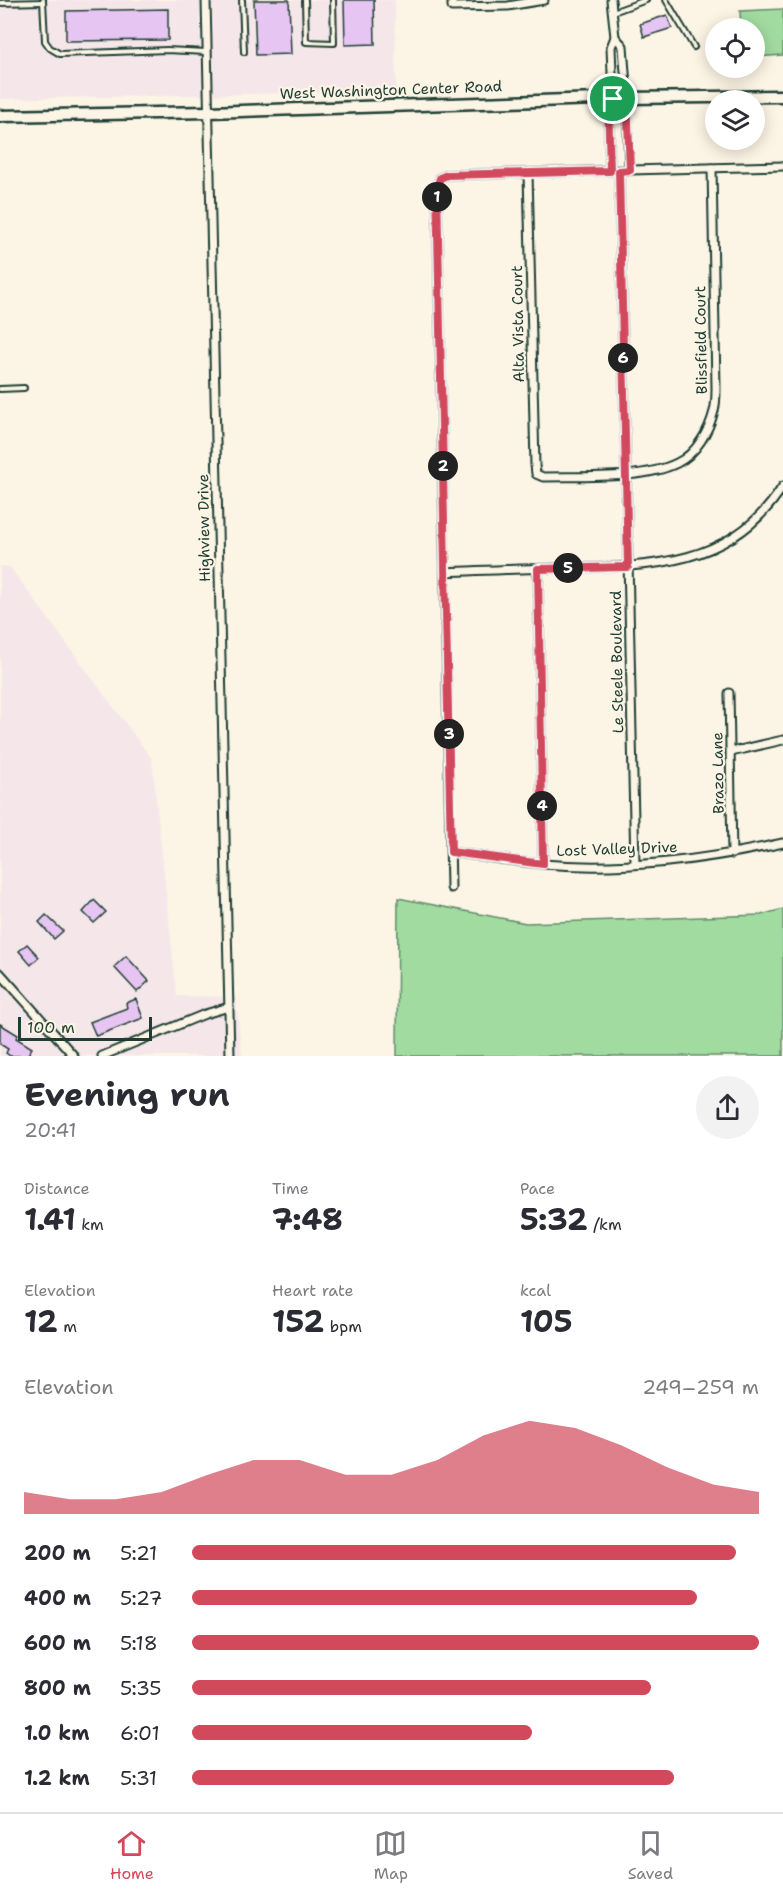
<!DOCTYPE html>
<meta charset="utf-8">
<style>
body{margin:0;font-family:"Shantell Sans",sans-serif;background:#f2f2f3;color:#2b2b33;height:100vh;display:flex;flex-direction:column;font-size:22px;white-space:nowrap}
*{box-sizing:border-box;margin:0}
p{font-size:20px;color:#7c7c81}
.icon{flex:none;width:33px;height:33px;fill:none;stroke:currentColor;stroke-width:2;stroke-linecap:round;stroke-linejoin:round}
.map{position:relative;height:1056px;overflow:hidden}
.details{display:flex;flex-direction:column;background:#fff;flex:1}
.details>*{flex:none}
.controls{position:absolute;left:705px;top:18px;display:grid;gap:12px}
.controls a{display:grid;place-items:center;width:60px;height:60px;border-radius:50%;background:#fff;box-shadow:0 3px 15px #0003;font-size:30px}
.scale{position:absolute;left:18px;bottom:15px;width:134px;box-sizing:border-box;padding-left:6px;border:3px solid #1f3d34;border-top:0;font-size:16px;line-height:21px;white-space:nowrap;color:#1f3d34;-webkit-text-stroke:4px #fcf5e5;paint-order:stroke}
.pin{position:absolute;display:grid;place-items:center;width:51px;height:51px;color:#fff;margin:-26px;border:3px solid #fff;border-radius:50%;box-shadow:0 2px 6px #0007}
.km{position:absolute;width:30px;height:30px;margin:-15px;border-radius:50%;background:#222;color:#fff;font-size:16px;line-height:30px;text-align:center}
.round{display:grid;place-items:center;flex:none;width:63px;height:63px;border-radius:32px;background:#f2f2f3}
.head{display:flex;align-items:center;justify-content:space-between;height:102px;padding:0 24px}
h1{font-size:33px;font-weight:700;line-height:45px}
.figures{display:grid;grid-template-columns:repeat(3,1fr);gap:9px;height:102px;padding:6px 24px}
.figures div{display:grid;align-content:center}
.figures b{font-size:30px;font-weight:700}
.figures small{font-size:16px;font-weight:400}
.figures p{font-size:16px}
.chart{height:168px;padding:12px 24px}
.chart p{display:flex;justify-content:space-between}
.chart svg{width:100%;height:108px;margin-top:6px;fill:#d1495b;opacity:.7}
ul{padding:0 24px;list-style:none;font-size:20px}
li{display:grid;grid-template-columns:96px 72px 1fr;align-items:center;height:45px}
li i{height:15px;border-radius:8px;background:#d1495b}
.dock{display:flex;justify-content:space-around;align-items:center;height:84px;border-top:2px solid #e1e1e2;background:#fff;font-size:16px;color:#7c7c81}
.dock a{display:grid;justify-items:center;gap:3px}
.dock .current{color:#d1495b}
.map>svg:first-child{display:block}
</style>
<div class="map">
<svg width="783" height="1056" viewBox="0 0 783 1056">
<rect width="100%" height="100%" fill="#fcf5e5"/>
<filter id="ink" filterUnits="userSpaceOnUse"><feTurbulence type="fractalNoise" baseFrequency=".0167" numOctaves="2"/><feDisplacementMap in="SourceGraphic" scale="12" xChannelSelector="R" yChannelSelector="G"/><feConvolveMatrix kernelMatrix="1 2 1 2 8 2 1 2 1" color-interpolation-filters="sRGB"/></filter>
<g filter="url(#ink)">
<g fill="#f5e7e9">
<path d="M0 0H395L396 91 0 99Z"/>
<path d="M0 566 10 567 152 759 177 996 236 997 242 1056H0Z"/>
</g>
<g fill="#a2dba0" stroke="#608c6a" stroke-width="1.5">
<path d="M783 9V55L755 57 754 28H741L740 11Z"/>
<path d="M398 898 526 923 761 915 783 909V1056H397Z"/>
</g>
<g fill="#e6c5f2" stroke="#1f3d34" stroke-width="1.5">
<path d="M254 0H289L291 54 256 55Z"/>
<path d="M344 0H374L375 44 345 45Z"/>
<path d="M168 9V40L66 41V11Z"/>
<path d="M667 15 672 28 644 37 640 24Z"/>
<path d="M94 900 106 912 94 923 83 912Z"/>
<path d="M46 915 63 931 54 939 39 922Z"/>
<path d="M27 944 39 957 31 965 19 951Z"/>
<path d="M126 956 149 981 137 992 114 967Z"/>
<path d="M136 999 143 1018 96 1036 90 1022 127 1008 126 1003Z"/>
<path d="M0 1024 18 1035 16 1038 32 1048 27 1056H10L6 1053 8 1049 0 1044Z"/>
</g>
<g fill="none" stroke-linecap="round" stroke-linejoin="round">
<g stroke="#1f3d34" stroke-width="8">
<g id="service">
<path d="M43 0 45 41 50 48 60 54 167 50 206 52"/>
<path d="M242 0 244 52"/>
<path d="M305 0 306 42 334 43 333 0"/>
<path d="M666 0 694 47"/>
<path d="M0 3 43 2"/>
<path d="M613 12 646 0"/>
<path d="M0 389 24 388"/>
</g>
</g>
<g stroke="#1f3d34" stroke-width="11">
<g id="minor">
<path d="M206 0 230 1056"/>
<path d="M452 0V7L508 6 544 0"/>
<path d="M611 0 615 37 611 47 613 99"/>
<path d="M615 37 623 46 627 98 629 170"/>
<path d="M608 99 610 171"/>
<path d="M619 171 635 864"/>
<path d="M528 173 535 465 536 474 543 477C581 476 643 480 677 463 696 454 709 431 714 411 716 404 716 395 716 388L712 168"/>
<path d="M538 569 543 864"/>
<path d="M446 572C485 570 525 569 564 568 649 567 733 567 783 486"/>
<path d="M729 693 732 854"/>
<path d="M731 752 783 740"/>
<path d="M451 852C481 856 511 861 542 864 623 871 704 860 783 843"/>
<path d="M451 888 437 187 440 178 447 175 783 166"/>
<path d="M0 973 74 1056"/>
<path d="M102 1056 205 1014 229 1007"/>
</g>
</g>
<g stroke="#1f3d34" stroke-width="15">
<path id="secondary" d="M0 116 209 112 627 98 783 96"/>
</g>
<use href="#service" stroke="#fcf5e5" stroke-width="4"/>
<use href="#minor" stroke="#fcf5e5" stroke-width="7"/>
<use href="#secondary" stroke="#fcf5e5" stroke-width="10"/>
</g>
</g>
<g fill="none" stroke-linecap="round" stroke-linejoin="round" filter="url(#ink)">
<g stroke="#fff" stroke-width="12">
<path id="route" d="M627 98 630 170 619 171 628 567 538 569 543 864 451 852 437 187 440 178 447 175 610 171 608 99Z"/>
</g>
<use href="#route" stroke="#d1495b" stroke-width="8"/>
</g>
<g text-anchor="middle" dominant-baseline="central" stroke-width="4.5" stroke-linejoin="round" paint-order="stroke">
<g font-size="15" fill="#1f3d34" stroke="#fcf5e5">
<text transform="translate(391 90) rotate(-2)">West Washington Center Road</text>
<text transform="translate(518 324) rotate(-91)">Alta Vista Court</text>
<text transform="translate(701 340) rotate(-91)">Blissfield Court</text>
<text transform="translate(204 528) rotate(-91)">Highview Drive</text>
<text transform="translate(617 662) rotate(-91)">Le Steele Boulevard</text>
<text transform="translate(718 773) rotate(-91)">Brazo Lane</text>
<text transform="translate(617 849) rotate(-2)">Lost Valley Drive</text>
</g>
</g>
</svg>
<div class="controls">
<a><svg class="icon" aria-label="locate" viewBox="0 0 24 24"><circle cx="12" cy="12" r="6"/><path d="M12 2v4M12 18v4M2 12h4M18 12h4"/></svg></a>
<a><svg class="icon" aria-label="layers" viewBox="0 0 24 24"><path d="M12 4l9 5-9 5-9-5zM3 14l9 5 9-5"/></svg></a>
</div>
<div class="scale">100 m</div>
<div class="pin" style="left:613px;top:99px;background:#1e9e55"><svg class="icon" aria-label="arrive" viewBox="0 0 24 24"><path d="M6 21V4h12l-3 4 3 4H6"/></svg></div>
<b class="km" style="left:437px;top:197px">1</b>
<b class="km" style="left:443px;top:466px">2</b>
<b class="km" style="left:449px;top:734px">3</b>
<b class="km" style="left:542px;top:806px">4</b>
<b class="km" style="left:568px;top:568px">5</b>
<b class="km" style="left:623px;top:358px">6</b>
</div>
<section class="details">
<div class="head"><div><h1>Evening run</h1><p>20:41</p></div><a class="round"><svg class="icon" aria-label="share" viewBox="0 0 24 24"><path d="M12 15V3M7 8l5-5 5 5M5 13v7h14v-7"/></svg></a></div>
<div class="figures">
<div><p>Distance</p><b>1.41<small> km</small></b></div>
<div><p>Time</p><b>7:48</b></div>
<div><p>Pace</p><b>5:32<small> /km</small></b></div>
</div>
<div class="figures">
<div><p>Elevation</p><b>12<small> m</small></b></div>
<div><p>Heart rate</p><b>152<small> bpm</small></b></div>
<div><p>kcal</p><b>105</b></div>
</div>
<div class="chart"><p><span>Elevation</span>249–259 m</p>
<svg viewBox="0 0 160 44" preserveAspectRatio="none"><path d="M0 44V35L10 38L20 38L30 35L40 28L50 22L60 22L70 28L80 28L90 22L100 12L110 6L120 9L130 16L140 25L150 32L160 35V44z"/></svg>
</div>
<ul>
<li><b>200 m</b>5:21<i style="width:96%"></i></li>
<li><b>400 m</b>5:27<i style="width:89%"></i></li>
<li><b>600 m</b>5:18<i style="width:100%"></i></li>
<li><b>800 m</b>5:35<i style="width:81%"></i></li>
<li><b>1.0 km</b>6:01<i style="width:60%"></i></li>
<li><b>1.2 km</b>5:31<i style="width:85%"></i></li>
</ul>
</section>
<nav class="dock">
<a class="current"><svg class="icon" aria-label="home" viewBox="0 0 24 24"><path d="M3 11l9-7 9 7M6 9v11h12V9"/></svg>Home</a>
<a><svg class="icon" aria-label="map" viewBox="0 0 24 24"><path d="M3 6l6-2 6 2 6-2v14l-6 2-6-2-6 2zM9 4v14M15 6v14"/></svg>Map</a>
<a><svg class="icon" aria-label="saved" viewBox="0 0 24 24"><path d="M7 4h10v16l-5-4-5 4z"/></svg>Saved</a>
</nav>
